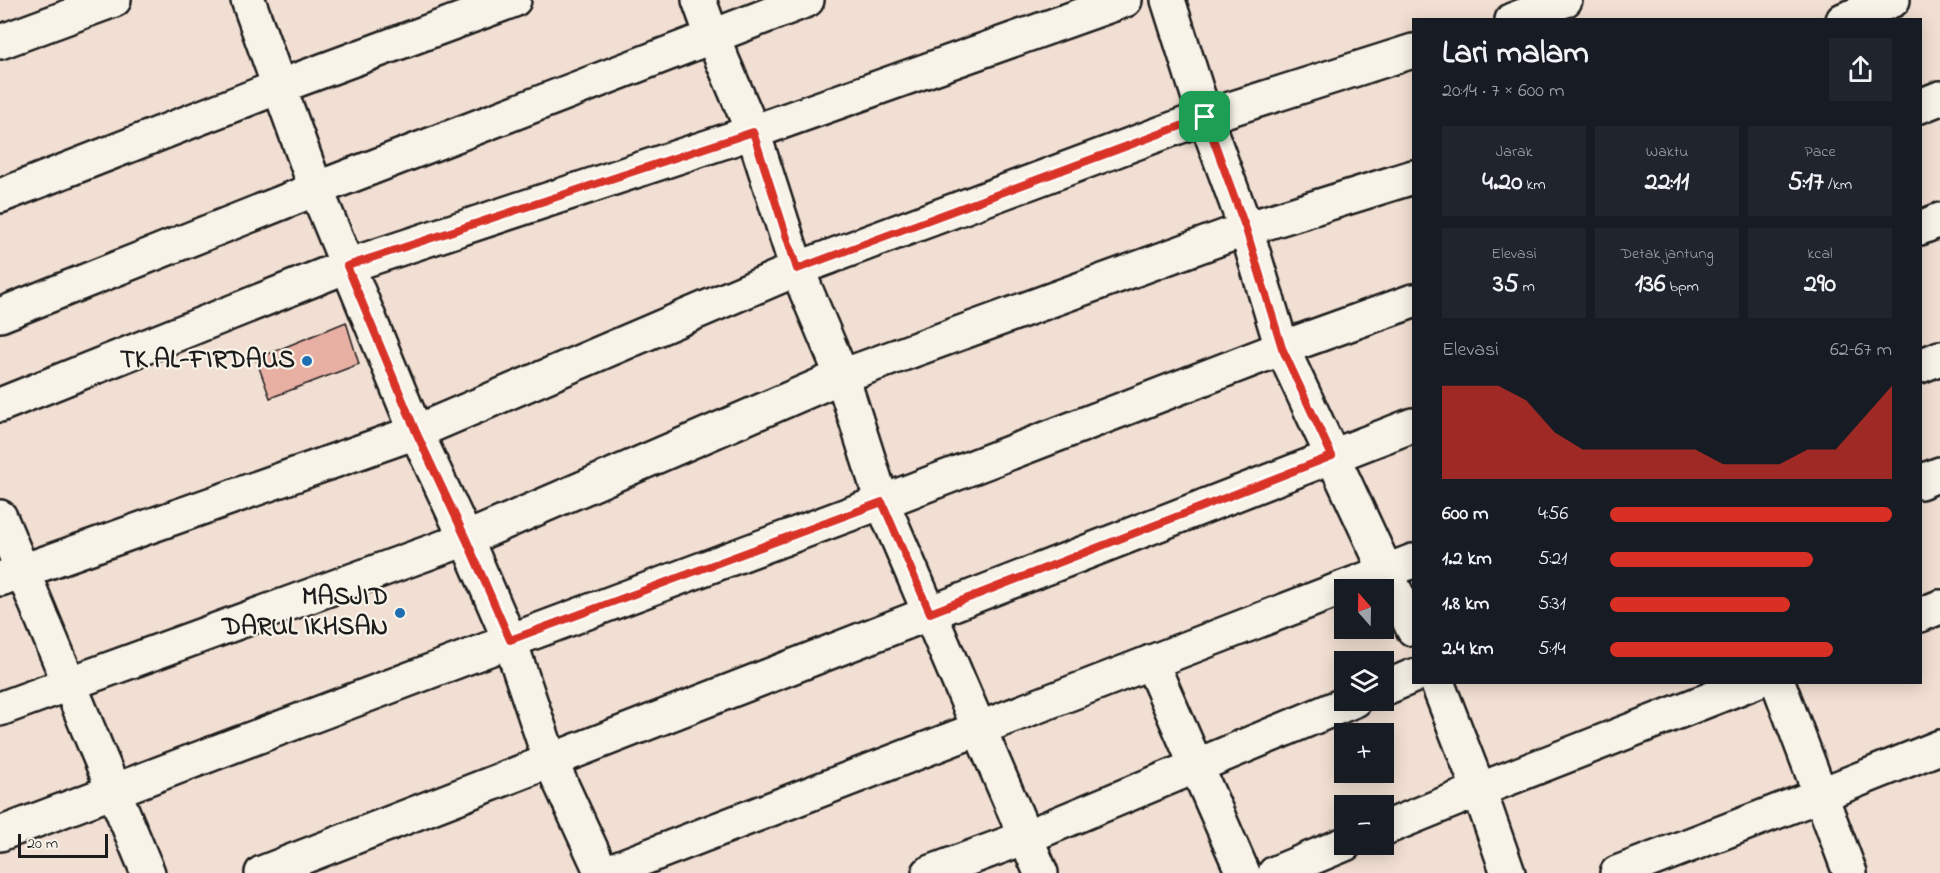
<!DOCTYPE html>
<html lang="id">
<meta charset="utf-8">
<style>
body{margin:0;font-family:"Indie Flower",sans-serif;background:#20242c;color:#f1f3f6;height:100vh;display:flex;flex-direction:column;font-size:22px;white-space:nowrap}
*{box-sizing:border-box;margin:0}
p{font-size:20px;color:#9ea1a6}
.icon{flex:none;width:33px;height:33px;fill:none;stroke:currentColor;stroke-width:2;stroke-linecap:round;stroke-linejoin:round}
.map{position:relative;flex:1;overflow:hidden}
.side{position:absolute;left:1412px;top:18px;width:510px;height:666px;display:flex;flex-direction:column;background:#171b24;border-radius:0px;box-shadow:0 3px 15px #0003}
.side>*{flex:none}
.needle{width:39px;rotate:340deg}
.buttons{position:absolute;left:1334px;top:579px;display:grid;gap:12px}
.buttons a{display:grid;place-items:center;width:60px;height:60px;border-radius:0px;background:#171b24;box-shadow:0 3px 15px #0003;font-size:30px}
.scale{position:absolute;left:18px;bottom:15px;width:90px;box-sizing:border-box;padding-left:6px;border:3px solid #1c1c1c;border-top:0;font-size:16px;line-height:21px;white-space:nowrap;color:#1c1c1c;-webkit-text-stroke:4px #f7f3e8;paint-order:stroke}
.pin{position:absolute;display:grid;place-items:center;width:51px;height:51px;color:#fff;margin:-26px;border-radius:12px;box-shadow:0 3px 9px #0006}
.round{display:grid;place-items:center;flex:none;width:63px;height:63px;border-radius:0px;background:#20242c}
.headline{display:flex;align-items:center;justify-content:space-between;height:102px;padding:0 30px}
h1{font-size:33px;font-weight:700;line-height:45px}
.metrics{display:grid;grid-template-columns:repeat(3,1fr);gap:9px;height:102px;padding:6px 30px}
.metrics div{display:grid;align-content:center;border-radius:0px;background:#20242c;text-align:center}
.metrics b{font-size:26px;font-weight:700}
.metrics small{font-size:16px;font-weight:400}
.metrics p{font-size:16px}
.chart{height:168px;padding:12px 30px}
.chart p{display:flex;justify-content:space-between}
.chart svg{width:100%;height:108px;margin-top:6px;fill:#d93025;opacity:.7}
ul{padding:0 30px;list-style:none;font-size:20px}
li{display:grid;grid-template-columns:96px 72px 1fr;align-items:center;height:45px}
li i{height:15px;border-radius:8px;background:#d93025}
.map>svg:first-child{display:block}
</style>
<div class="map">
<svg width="1940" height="873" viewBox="0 0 1940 873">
<rect width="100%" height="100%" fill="#f2dfd3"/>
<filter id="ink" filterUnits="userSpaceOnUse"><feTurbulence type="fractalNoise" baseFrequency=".0167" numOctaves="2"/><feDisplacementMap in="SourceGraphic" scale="12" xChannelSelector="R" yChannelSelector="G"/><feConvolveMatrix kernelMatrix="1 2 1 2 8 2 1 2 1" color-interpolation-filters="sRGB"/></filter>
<g filter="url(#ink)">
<path fill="#e8afa3" stroke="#1c1c1c" stroke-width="1.5" d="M346 322 359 364 270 398 256 359Z"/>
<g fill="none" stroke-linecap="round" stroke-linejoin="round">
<g stroke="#1c1c1c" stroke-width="38">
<g id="minor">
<path d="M248 0 316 189 416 432 797 269 1205 117 1413 51"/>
<path d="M699 0 712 36 753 132 797 269 842 376 882 502 1041 873"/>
<path d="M1168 0 1205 117 1246 229 1282 348 1413 629"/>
<path d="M1512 20 1565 0"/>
<path d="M1843 20 1893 0"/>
<path d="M1920 106 1940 98"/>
<path d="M0 196 281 86 514 0"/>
<path d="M1920 228 1940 220"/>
<path d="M0 315 316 189 807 0"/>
<path d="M1920 366 1940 358"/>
<path d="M0 405 347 266 753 132 1125 0"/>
<path d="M1920 482 1940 474"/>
<path d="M0 517 148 873"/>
<path d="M0 579 416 432 466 539 510 641 550 760 602 873"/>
<path d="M1920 615 1940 607"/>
<path d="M1151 662 1243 873"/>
<path d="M1437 682 1479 790 1508 873"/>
<path d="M1778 682 1850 873"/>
<path d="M1383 689 1413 676"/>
<path d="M0 709 466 539 842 376 1246 229 1413 177"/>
<path d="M1383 829 1479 790 1754 682"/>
<path d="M0 834 510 641 882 502 1282 348 1413 301"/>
<path d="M262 873 1413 425"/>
<path d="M605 873 1413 561"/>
<path d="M929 873 1026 837 1355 700"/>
<path d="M1275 873 1345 844"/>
<path d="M1617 873 1820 795 1940 747"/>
</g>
</g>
<g stroke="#1c1c1c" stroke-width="38">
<path id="tertiary" d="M0 42 114 0"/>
</g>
<use href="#minor" stroke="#f7f3e8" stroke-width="33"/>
<use href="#tertiary" stroke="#f7f3e8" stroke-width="33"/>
</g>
</g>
<g fill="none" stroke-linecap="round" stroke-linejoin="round" filter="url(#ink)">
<g stroke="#fff" stroke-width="12">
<path id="route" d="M1205 117 1246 229 1282 348 1332 456 930 613 882 502 510 640 466 539 416 432 347 266 753 132 797 269Z"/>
</g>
<use href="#route" stroke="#d93025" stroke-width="8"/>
</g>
<g fill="#1f6fb2" stroke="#f7f3e8" stroke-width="2">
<circle cx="307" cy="361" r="6"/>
<circle cx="400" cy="613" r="6"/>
</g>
<g text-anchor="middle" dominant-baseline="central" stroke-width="4.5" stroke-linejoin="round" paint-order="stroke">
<g font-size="26" font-weight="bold" fill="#1c1c1c" stroke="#f7f3e8" text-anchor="end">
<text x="295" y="361">TK AL-FIRDAUS</text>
<text x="388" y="598">MASJID<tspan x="388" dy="30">DARUL IKHSAN</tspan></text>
</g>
</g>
</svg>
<div class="buttons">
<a><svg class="needle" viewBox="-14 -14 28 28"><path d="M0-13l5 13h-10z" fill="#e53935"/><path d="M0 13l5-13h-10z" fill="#9ea1a6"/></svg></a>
<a><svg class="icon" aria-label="layers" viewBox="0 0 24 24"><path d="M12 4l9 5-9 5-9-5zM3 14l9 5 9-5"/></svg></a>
<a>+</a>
<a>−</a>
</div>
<div class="scale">20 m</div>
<div class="pin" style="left:1205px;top:117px;background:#1e9e55"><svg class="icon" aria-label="arrive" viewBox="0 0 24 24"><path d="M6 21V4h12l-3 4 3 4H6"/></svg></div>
<section class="side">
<div class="headline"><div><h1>Lari malam</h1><p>20:14 · 7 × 600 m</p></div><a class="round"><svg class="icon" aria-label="share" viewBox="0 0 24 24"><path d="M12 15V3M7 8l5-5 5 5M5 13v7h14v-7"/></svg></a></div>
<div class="metrics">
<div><p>Jarak</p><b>4.20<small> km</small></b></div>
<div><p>Waktu</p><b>22:11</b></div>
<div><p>Pace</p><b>5:17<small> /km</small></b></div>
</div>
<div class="metrics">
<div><p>Elevasi</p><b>35<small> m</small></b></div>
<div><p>Detak jantung</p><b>136<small> bpm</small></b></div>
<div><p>kcal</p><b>290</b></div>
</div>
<div class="chart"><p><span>Elevasi</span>62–67 m</p>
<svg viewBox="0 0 160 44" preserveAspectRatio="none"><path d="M0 44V6L10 6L20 6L30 12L40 25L50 32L60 32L70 32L80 32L90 32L100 38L110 38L120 38L130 32L140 32L150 19L160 6V44z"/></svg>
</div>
<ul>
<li><b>600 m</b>4:56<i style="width:100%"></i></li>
<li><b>1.2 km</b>5:21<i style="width:72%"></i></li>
<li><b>1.8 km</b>5:31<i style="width:64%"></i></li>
<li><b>2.4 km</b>5:14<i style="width:79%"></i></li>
</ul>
</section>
</div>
